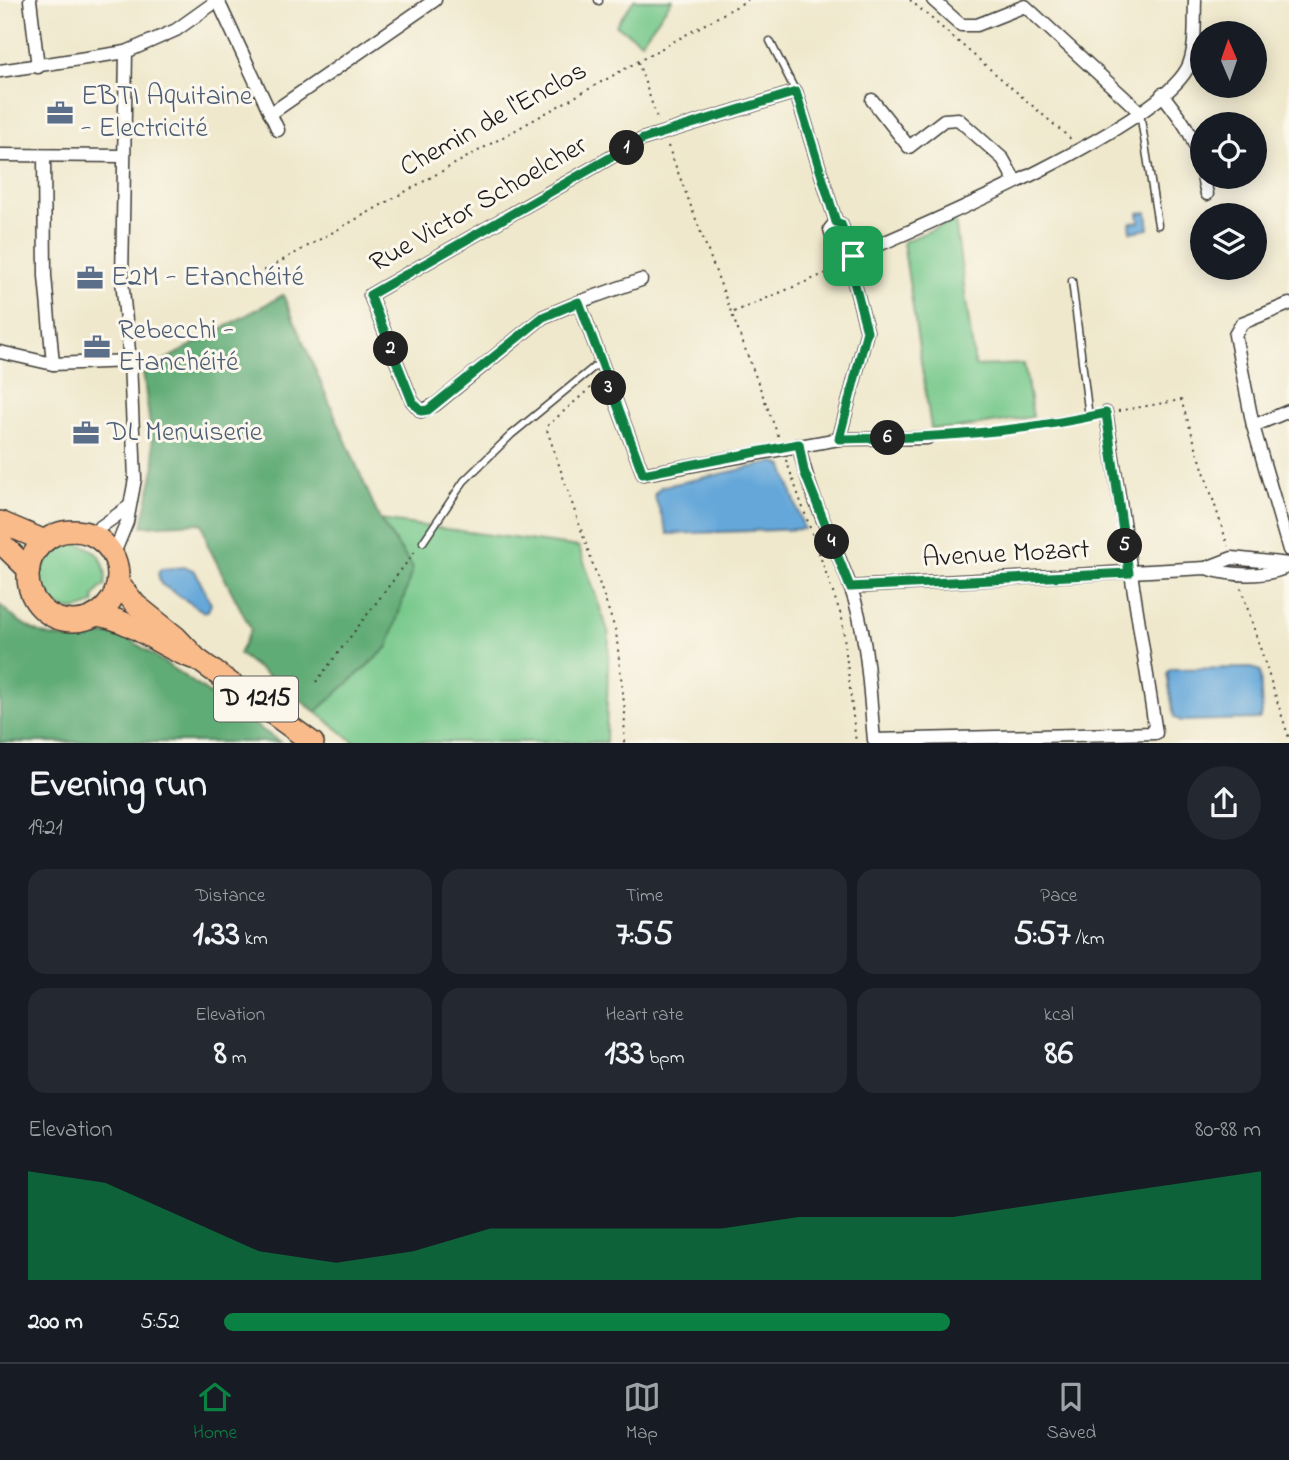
<!DOCTYPE html>
<meta charset="utf-8">
<style>
body{margin:0;font-family:"Indie Flower",sans-serif;background:#242831;color:#f1f3f6;height:100vh;display:flex;flex-direction:column;font-size:26px;white-space:nowrap}
*{box-sizing:border-box;margin:0}
p{font-size:23px;color:#9ea1a6}
.icon{flex:none;width:38px;height:38px;fill:none;stroke:currentColor;stroke-width:2;stroke-linecap:round;stroke-linejoin:round}
.map{position:relative;height:743px;overflow:hidden}
.side{display:flex;flex-direction:column;background:#171b24;flex:1}
.side>*{flex:none}
.needle{width:46px;rotate:358deg}
.tools{position:absolute;left:1190px;top:21px;display:grid;gap:14px}
.tools a{display:grid;place-items:center;width:77px;height:77px;border-radius:50%;background:#171b24;box-shadow:0 4px 18px #0003;font-size:35px}
.pin{position:absolute;display:grid;place-items:center;width:60px;height:60px;color:#fff;margin:-30px;border-radius:14px;box-shadow:0 4px 10px #0006}
.km{position:absolute;width:35px;height:35px;margin:-18px;border-radius:50%;background:#222;color:#fff;font-size:19px;line-height:35px;text-align:center}
.round{display:grid;place-items:center;flex:none;width:74px;height:74px;border-radius:37px;background:#242831}
.head{display:flex;align-items:center;justify-content:space-between;height:119px;padding:0 28px}
h1{font-size:38px;font-weight:700;line-height:52px}
.metrics{display:grid;grid-template-columns:repeat(3,1fr);gap:10px;height:119px;padding:7px 28px}
.metrics div{display:grid;align-content:center;border-radius:18px;background:#242831;text-align:center}
.metrics b{font-size:35px;font-weight:700}
.metrics small{font-size:19px;font-weight:400}
.metrics p{font-size:19px}
.chart{height:196px;padding:14px 28px}
.chart p{display:flex;justify-content:space-between}
.chart svg{width:100%;height:126px;margin-top:7px;fill:#0b8043;opacity:.7}
ul{padding:0 28px;list-style:none;font-size:23px}
li{display:grid;grid-template-columns:112px 84px 1fr;align-items:center;height:52px}
li i{height:18px;border-radius:9px;background:#0b8043}
.tabs{display:flex;justify-content:space-around;align-items:center;height:98px;border-top:2px solid #363941;background:#171b24;font-size:19px;color:#9ea1a6}
.tabs a{display:grid;justify-items:center;gap:4px}
.tabs .selected{color:#0b8043}
.map>svg:first-child{display:block}
</style>
<div class="map">
<svg width="1289" height="743" viewBox="0 0 1289 743">
<rect width="100%" height="100%" fill="#fbf7ec"/>
<filter id="ink" filterUnits="userSpaceOnUse"><feTurbulence type="fractalNoise" baseFrequency=".0143" numOctaves="2"/><feDisplacementMap in="SourceGraphic" scale="14" xChannelSelector="R" yChannelSelector="G"/><feConvolveMatrix kernelMatrix="1 2 1 2 8 2 1 2 1" color-interpolation-filters="sRGB"/></filter>
<filter id="wash" filterUnits="userSpaceOnUse"><feTurbulence type="fractalNoise" baseFrequency=".00686" numOctaves="4" result="noise"/><feDisplacementMap in="SourceGraphic" scale="28" xChannelSelector="R" yChannelSelector="G"/><feGaussianBlur stdDeviation="1.57" result="paint"/><feColorMatrix in="noise" values="0 0 0 0 0 0 0 0 0 0 0 0 0 0 0 0 0 1.4 0 .05"/><feComposite in="paint" operator="in"/></filter>
<g filter="url(#wash)">
<rect width="100%" height="100%" fill="#efe8cc"/>
<g fill="#75c88a" stroke="#487253" stroke-width="2">
<path d="M634 0H672L641 42 616 25Z"/>
<path d="M955 220 975 366 1024 364 1033 417 952 429 931 428 903 242Z"/>
<path d="M380 520 579 547 609 634 606 742H354L316 712 388 647 413 568Z"/>
<path d="M71 542C96 546 109 561 105 586L101 587 94 597 95 602C47 634 11 555 71 542Z"/>
</g>
<g fill="#60ac76" stroke="#3e6449" stroke-width="2">
<path d="M283 295 380 520 413 568 388 647 316 712 239 654 251 629 208 546 202 523 142 526 155 464 143 372Z"/>
<path d="M0 605C42 646 67 640 121 633L280 742H0Z"/>
</g>
<g fill="#65a7d9" stroke="#40627a" stroke-width="2">
<path d="M1147 212 1149 229 1131 232 1130 223 1139 222 1138 213Z"/>
<path d="M775 462 783 466 804 529 668 534 654 495 661 487Z"/>
<path d="M186 567 195 571 211 604 208 611 204 612 161 584 158 574 161 569Z"/>
<path d="M1252 668 1260 671 1262 714 1259 719 1181 721 1174 717 1167 673 1171 669Z"/>
</g>
</g>
<g filter="url(#ink)">
<g fill="none" stroke-linecap="round" stroke-linejoin="round">
<g stroke="#3c3b36" stroke-width="9">
<g id="service">
<path d="M598 0 599 1"/>
<path d="M770 41 796 92"/>
<path d="M1140 113 1158 225"/>
<path d="M1072 281 1089 417"/>
<path d="M992 432 1106 413"/>
<path d="M423 542 464 481 511 435 599 363"/>
</g>
</g>
<g stroke="#3c3b36" stroke-width="15">
<g id="minor">
<path d="M30 0 38 67"/>
<path d="M933 0 961 25H977L1025 6 1140 112"/>
<path d="M218 1 278 130"/>
<path d="M0 71 126 52 176 30 218 0"/>
<path d="M1162 94C1184 122 1195 136 1202 171"/>
<path d="M872 100 909 147 944 120 958 119 1003 159 1015 181"/>
<path d="M270 114 435 0"/>
<path d="M0 155 123 156"/>
<path d="M44 156 45 276 53 364"/>
<path d="M1203 177 1207 194"/>
<path d="M836 222 830 229 841 266H850"/>
<path d="M853 256 841 224 836 222 796 92 643 139 370 295 412 401 421 411 435 405 543 317 579 302 643 474 839 439 927 438"/>
<path d="M853 256C923 226 1153 129 1187 69 1197 50 1194 21 1195 0"/>
<path d="M579 302 641 280"/>
<path d="M1289 304 1242 323 1235 335 1253 426 1289 550"/>
<path d="M0 352 53 364 130 361"/>
<path d="M1253 426 1289 411"/>
<path d="M839 439 867 331 850 266 853 256"/>
<path d="M799 445C808 494 833 539 850 586 868 635 869 688 874 740L1156 733 1106 413"/>
<path d="M93 536 99 528 127 508"/>
<path d="M113 556 127 522 135 479 130 361 122 280 126 52"/>
<path d="M1206 568 1232 558 1289 564"/>
<path d="M850 587 1206 568C1232 576 1264 578 1289 566"/>
</g>
</g>
<g stroke="#3c3b36" stroke-width="24">
<g id="primary">
<path d="M0 522 45 541"/>
<circle cx="73" cy="576" r="45"/>
<path d="M0 542 29 570"/>
<path d="M118 583 136 605 176 637 197 659 313 743"/>
<path d="M97 615C133 620 159 647 193 658"/>
</g>
</g>
<g stroke="#3c3b36" stroke-width="2" stroke-dasharray="2 5" stroke-linecap="butt">
<path d="M910 0 1072 140"/>
<path d="M638 62 658 121"/>
<path d="M668 146 779 438"/>
<path d="M258 274 748 0"/>
<path d="M734 312 829 272"/>
<path d="M596 383 546 427 616 632 625 712 624 743"/>
<path d="M1118 411 1181 400 1228 546"/>
<path d="M941 437 984 432"/>
<path d="M786 460 842 618 856 743"/>
<path d="M1241 588 1289 738"/>
<path d="M316 682 417 549"/>
</g>
<use href="#service" stroke="#fff" stroke-width="6"/>
<use href="#minor" stroke="#fff" stroke-width="12"/>
<use href="#primary" stroke="#fabb8b" stroke-width="21"/>
</g>
</g>
<g fill="none" stroke-linecap="round" stroke-linejoin="round" filter="url(#ink)">
<g stroke="#fff" stroke-width="14">
<path id="route" d="M796 92 836 222 841 224 853 256 850 266 867 331 839 439C929 438 1019 433 1106 413L1129 573 850 587 804 471 799 444 643 474 579 302 543 317 428 410 421 411 412 401 370 295 643 139Z"/>
</g>
<use href="#route" stroke="#0b8043" stroke-width="9"/>
</g>
<defs>
<g id="office-bare" transform="scale(2.1)"><path d="M-6-3h4V-5.5h4V-3h4V5H-6ZM-1-4.5V-3h2v-1.5ZM-6 0V1H6V0Z" fill="#5c6f8a" stroke="#fbf7ec" stroke-width="2.5" paint-order="stroke"/></g>
</defs>
<g fill-rule="evenodd">
<use href="#office-bare" x="60" y="113"/>
<use href="#office-bare" x="90" y="278"/>
<use href="#office-bare" x="97" y="347"/>
<use href="#office-bare" x="86" y="433"/>
</g>
<g text-anchor="middle" dominant-baseline="central" stroke-width="6" stroke-linejoin="round" paint-order="stroke">
<rect fill="#fbf7ec" stroke="#5f5e5a" stroke-width="2" x="214" y="676.5" width="84" height="45" rx="5"/>
<g font-size="26" font-weight="bold" fill="#1c1c1c">
<text x="256" y="699">D 1215</text>
</g>
<g font-size="28" fill="#4e5e75" stroke="#fbf7ec" text-anchor="start">
<text x="81" y="97">EBTI Aquitaine<tspan x="81" dy="32">- Electricité</tspan></text>
<text x="111" y="278">E2M - Etanchéité</text>
<text x="118" y="331">Rebecchi -<tspan x="118" dy="32">Etanchéité</tspan></text>
<text x="107" y="433">DL Menuiserie</text>
</g>
<g font-size="28" fill="#1c1c1c" stroke="#fbf7ec">
<text transform="translate(494 120) rotate(-29)">Chemin de l'Enclos</text>
<text transform="translate(479 205) rotate(-30)">Rue Victor Schoelcher</text>
<text transform="translate(1006 555) rotate(-3)">Avenue Mozart</text>
</g>
</g>
</svg>
<div class="tools">
<a><svg class="needle" viewBox="-14 -14 28 28"><path d="M0-13l5 13h-10z" fill="#e53935"/><path d="M0 13l5-13h-10z" fill="#9ea1a6"/></svg></a>
<a><svg class="icon" aria-label="locate" viewBox="0 0 24 24"><circle cx="12" cy="12" r="6"/><path d="M12 2v4M12 18v4M2 12h4M18 12h4"/></svg></a>
<a><svg class="icon" aria-label="layers" viewBox="0 0 24 24"><path d="M12 4l9 5-9 5-9-5zM3 14l9 5 9-5"/></svg></a>
</div>
<div class="pin" style="left:853px;top:256px;background:#1e9e55"><svg class="icon" aria-label="arrive" viewBox="0 0 24 24"><path d="M6 21V4h12l-3 4 3 4H6"/></svg></div>
<b class="km" style="left:627px;top:148px">1</b>
<b class="km" style="left:391px;top:349px">2</b>
<b class="km" style="left:609px;top:388px">3</b>
<b class="km" style="left:832px;top:542px">4</b>
<b class="km" style="left:1125px;top:546px">5</b>
<b class="km" style="left:888px;top:438px">6</b>
</div>
<section class="side">
<div class="head"><div><h1>Evening run</h1><p>19:21</p></div><a class="round"><svg class="icon" aria-label="share" viewBox="0 0 24 24"><path d="M12 15V3M7 8l5-5 5 5M5 13v7h14v-7"/></svg></a></div>
<div class="metrics">
<div><p>Distance</p><b>1.33<small> km</small></b></div>
<div><p>Time</p><b>7:55</b></div>
<div><p>Pace</p><b>5:57<small> /km</small></b></div>
</div>
<div class="metrics">
<div><p>Elevation</p><b>8<small> m</small></b></div>
<div><p>Heart rate</p><b>133<small> bpm</small></b></div>
<div><p>kcal</p><b>86</b></div>
</div>
<div class="chart"><p><span>Elevation</span>80–88 m</p>
<svg viewBox="0 0 160 44" preserveAspectRatio="none"><path d="M0 44V6L10 10L20 22L30 34L40 38L50 34L60 26L70 26L80 26L90 26L100 22L110 22L120 22L130 18L140 14L150 10L160 6V44z"/></svg>
</div>
<ul>
<li><b>200 m</b>5:52<i style="width:70%"></i></li>
</ul>
</section>
<nav class="tabs">
<a class="selected"><svg class="icon" aria-label="home" viewBox="0 0 24 24"><path d="M3 11l9-7 9 7M6 9v11h12V9"/></svg>Home</a>
<a><svg class="icon" aria-label="map" viewBox="0 0 24 24"><path d="M3 6l6-2 6 2 6-2v14l-6 2-6-2-6 2zM9 4v14M15 6v14"/></svg>Map</a>
<a><svg class="icon" aria-label="saved" viewBox="0 0 24 24"><path d="M7 4h10v16l-5-4-5 4z"/></svg>Saved</a>
</nav>
